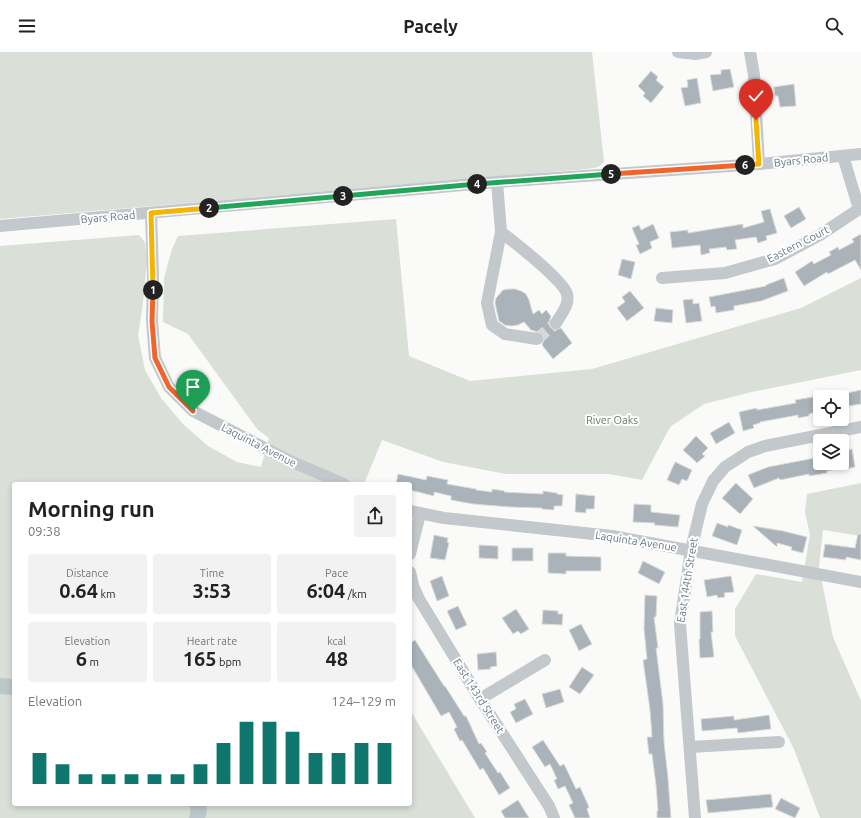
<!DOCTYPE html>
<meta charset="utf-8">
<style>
body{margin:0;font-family:Ubuntu,sans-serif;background:#f2f2f2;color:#222;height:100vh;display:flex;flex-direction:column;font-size:15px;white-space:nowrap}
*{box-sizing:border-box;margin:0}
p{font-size:13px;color:#767676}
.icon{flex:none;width:22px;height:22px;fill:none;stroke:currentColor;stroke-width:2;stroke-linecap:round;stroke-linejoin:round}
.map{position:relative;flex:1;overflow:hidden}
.panel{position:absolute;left:12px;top:430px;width:400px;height:324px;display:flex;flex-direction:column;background:#fff;border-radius:4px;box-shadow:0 2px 6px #0003}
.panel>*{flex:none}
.buttons{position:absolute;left:813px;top:338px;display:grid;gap:8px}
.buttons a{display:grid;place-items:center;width:36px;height:36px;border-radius:4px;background:#fff;box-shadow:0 2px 6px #0003;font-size:20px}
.pin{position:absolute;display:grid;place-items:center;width:34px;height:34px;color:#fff;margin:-41px -17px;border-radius:50% 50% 50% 0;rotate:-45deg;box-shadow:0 0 4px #0007}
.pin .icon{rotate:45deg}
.km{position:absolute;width:20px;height:20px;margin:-10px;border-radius:50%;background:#222;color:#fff;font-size:11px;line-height:20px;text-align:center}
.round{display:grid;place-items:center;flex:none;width:42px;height:42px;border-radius:4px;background:#f2f2f2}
.overview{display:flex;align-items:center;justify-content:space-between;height:68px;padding:0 16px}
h1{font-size:22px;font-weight:700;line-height:30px}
.figures{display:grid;grid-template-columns:repeat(3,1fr);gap:6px;height:68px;padding:4px 16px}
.figures div{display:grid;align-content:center;border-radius:4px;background:#f2f2f2;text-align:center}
.figures b{font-size:20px;font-weight:700}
.figures small{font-size:11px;font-weight:400}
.figures p{font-size:11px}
.chart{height:112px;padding:8px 16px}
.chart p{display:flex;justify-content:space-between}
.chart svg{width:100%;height:72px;margin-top:4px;stroke:#0f766e;stroke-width:6}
header{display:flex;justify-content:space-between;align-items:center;height:52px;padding:0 16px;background:#fff;font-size:18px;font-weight:700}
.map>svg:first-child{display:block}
</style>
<header><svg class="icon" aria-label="menu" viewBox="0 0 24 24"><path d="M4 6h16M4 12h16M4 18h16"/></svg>Pacely<svg class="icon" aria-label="search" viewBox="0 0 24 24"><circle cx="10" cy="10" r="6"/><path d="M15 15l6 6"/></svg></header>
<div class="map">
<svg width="861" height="766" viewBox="0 0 861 766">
<rect width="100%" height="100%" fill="#fafaf8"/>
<g fill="#dadfd7">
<path d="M0 0H592L604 110 598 115 587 117 0 167Z"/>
<path d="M396 167 409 304 470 329 592 317 801 256 861 226V318L752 340 704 352 670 375 642 428 609 422H506L443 410 382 388 364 432H14V752H410V658L475 766H0V194L139 183 145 190 147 209 143 251 138 283 145 318 161 346 183 372 208 394 237 410 261 415 269 386 257 377 188 282 163 270 164 226 172 197 178 184Z"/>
<path d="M861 431V484L823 478 819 515 833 585 861 649V766H820L794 697 735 584V557L756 522 802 530 810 483 805 460 807 442Z"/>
</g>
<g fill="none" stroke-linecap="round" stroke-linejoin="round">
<g stroke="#bbc7cb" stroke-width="16">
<path d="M0 634 14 635"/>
<path d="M197 766 199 758 197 752"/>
</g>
</g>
<g fill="#aab3b9" stroke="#dcdcda">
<path d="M730 17 734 35 713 39 710 23 721 22V18Z"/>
<path d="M651 19 658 25 656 28 664 35 651 51 643 44 645 41 638 34Z"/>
<path d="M697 26 701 51 685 54 681 36 688 35 687 28Z"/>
<path d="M794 32 796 54 780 55 778 44H775L774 35Z"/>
<path d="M799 155 806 167 791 176 784 164Z"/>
<path d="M770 157 777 181 766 184 767 188 758 191 756 185 735 188 737 197 727 198 726 195 709 197 710 201 701 203 700 193 672 196 670 180 688 178V181L743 172V176L764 170 761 159Z"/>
<path d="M653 172 659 186 650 190 652 196 640 202 636 193 639 192 632 176 639 173 641 178Z"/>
<path d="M861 182V218L855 208 828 222 827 220 804 234 795 220 812 209 814 212 831 203 829 200 838 195 839 198 854 190 852 187Z"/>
<path d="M622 207 635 210 631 227 618 223Z"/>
<path d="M784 226 788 239 761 249 734 254V258L716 261 715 254 711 255 709 245 766 234V233Z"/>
<path d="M509 237H515L521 239 526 242 529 248 533 262 539 258 542 262 546 258 551 264 549 270 550 275 555 278 561 276 572 291 553 307 542 293 544 288V284L541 281 531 278 524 270 518 273 511 274 505 273 499 269 495 251 496 246 503 238Z"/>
<path d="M630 239 644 256 627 269 617 256 625 250 622 245Z"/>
<path d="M693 247V252L699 251 702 269 686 271 683 248Z"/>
<path d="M656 256 673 258 672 271 654 269Z"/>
<path d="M861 338V352L842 355V342Z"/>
<path d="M813 345 816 360 809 362V364L798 366V363L760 370V371L753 373 754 376 743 379 739 360 757 356V358L796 351 795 348Z"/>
<path d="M729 370 735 381 716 392 710 381Z"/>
<path d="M696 384 708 396 702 402 705 404 697 411 683 398Z"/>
<path d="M852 397 855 415 842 418V416L827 419V421L809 424V422L780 428 779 426 754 436 748 423 768 415 820 405V411H842V399Z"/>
<path d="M675 410 692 418 687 429 682 427 679 433 667 428Z"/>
<path d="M398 422 426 428 427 424 448 428 447 432 476 437V438L492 440V437L505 439 504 440 543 442V439L557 441V442L563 443 562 454H554V458L542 457V456L510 455 473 452 451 448V444L434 440V444L410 438V432H396Z"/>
<path d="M736 431 753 447 740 462 722 446Z"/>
<path d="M576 442 595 444 594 457H586V461L575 460Z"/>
<path d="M634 452 651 453V460L680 463 678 475 654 473 655 471 633 470Z"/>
<path d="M717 471 728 475V473L742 478 737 493 712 484Z"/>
<path d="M753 474 783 479 807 485 803 501 791 498 792 495 777 491V495Z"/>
<path d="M858 482H861V508L846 505V508L823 505 825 492 855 496Z"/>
<path d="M434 483 448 486 447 490 449 491 445 508 430 506Z"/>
<path d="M479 493 498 494V507L479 506Z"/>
<rect x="512" y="496" width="21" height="13"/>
<path d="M548 501H566V504L601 505V519H566V522L548 521Z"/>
<path d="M643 509 665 520 659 532 638 521Z"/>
<path d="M442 524 449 544 437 549 430 529Z"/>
<path d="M731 524 734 540 724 541 725 545 718 546 717 543 707 545 704 528Z"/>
<path d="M645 543 657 544 656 565H654L658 596H656L663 652 664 690 668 726 671 766H657V759H658L656 733 652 702H649L647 685H652L650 658 643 608 647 607 644 577Z"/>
<path d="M458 554 467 573 456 578 447 559Z"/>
<path d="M516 557 529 577 521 582 518 579 513 582 502 566Z"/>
<path d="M543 558 558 559V562H563L562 573 542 572Z"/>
<path d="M712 559 713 580H711L714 605 700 606 699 587H700V560Z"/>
<path d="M581 572 592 592 579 599 569 578Z"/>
<path d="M415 588 444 634H445L464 664H466L479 692 481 691 487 700 485 701 498 721 500 720 510 736 499 743 483 716 480 718 462 688 460 689 454 677 457 675 449 660 441 664 410 611V591Z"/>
<path d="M496 600 497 614 490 615 491 617 478 618 477 602Z"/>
<path d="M582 615 594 623 580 642 569 635Z"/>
<path d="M560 637 564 650 546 656 542 642Z"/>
<path d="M525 647 533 662 516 671 510 660 516 657 514 652Z"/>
<path d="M769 663 771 677 738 681 737 676 702 679 701 667 734 664V668Z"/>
<path d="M543 688 560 714 564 712 576 737 580 735 589 755 587 757 590 766H575L569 753 573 751 565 734 558 737 554 728 557 727 550 712 545 715 532 695Z"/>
<path d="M771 742 773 755 708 761 706 748Z"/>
<path d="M781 746 800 756 795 766 775 757Z"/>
<path d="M518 748 529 766H505L501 759Z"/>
</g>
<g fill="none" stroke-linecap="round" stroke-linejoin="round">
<path stroke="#d5d9db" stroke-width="12" stroke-dasharray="12 6" stroke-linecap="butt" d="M537 287 556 271"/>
<g stroke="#c3c8cc" stroke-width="12">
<path d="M678 0 695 2 706 0"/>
<path d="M750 0 754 23 759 112"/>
<path d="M843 104 859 157 861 156"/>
<path d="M497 130 501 180C514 190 563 228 567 242 570 253 561 262 556 271"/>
<path d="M151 161 153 223 152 269 155 306 169 335 193 359 290 409 344 432"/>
<path d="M0 174 497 130 759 112 861 102"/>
<path d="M501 180 487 251 492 273 505 282 537 287"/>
<path d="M662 226 725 221 775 207 820 183 859 157"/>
<path d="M410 459 444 466 612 484 861 530"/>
<path d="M410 502 420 462"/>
<path d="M410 520 413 533 419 547 480 647 549 754 554 766"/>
<path d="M480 647 545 608"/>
<path d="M690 695 779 690"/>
<path d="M695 766 680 572 691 498 702 452 713 429 725 415 748 400 765 394 861 375"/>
</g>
</g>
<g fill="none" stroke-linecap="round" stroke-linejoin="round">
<g stroke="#fff" stroke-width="8">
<path id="split-1" d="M153 238 152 269 155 306 169 335 193 359"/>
</g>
<g stroke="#fff" stroke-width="8">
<path id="split-2" d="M153 238 151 161 209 156"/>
</g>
<g stroke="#fff" stroke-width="8">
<path id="split-3" d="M209 156 343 144"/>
</g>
<g stroke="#fff" stroke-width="8">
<path id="split-4" d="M343 144 477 132"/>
</g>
<g stroke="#fff" stroke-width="8">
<path id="split-5" d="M477 132 611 122"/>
</g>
<g stroke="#fff" stroke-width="8">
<path id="split-6" d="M611 122 745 113"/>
</g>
<g stroke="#fff" stroke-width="8">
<path id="split-7" d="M745 113 759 112 756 68"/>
</g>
<use href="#split-1" stroke="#f0652b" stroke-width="5"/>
<use href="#split-2" stroke="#f5b400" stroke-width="5"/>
<use href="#split-3" stroke="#22a559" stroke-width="5"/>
<use href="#split-4" stroke="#22a559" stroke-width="5"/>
<use href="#split-5" stroke="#22a559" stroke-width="5"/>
<use href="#split-6" stroke="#f0652b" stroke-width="5"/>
<use href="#split-7" stroke="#f5b400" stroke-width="5"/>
</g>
<g text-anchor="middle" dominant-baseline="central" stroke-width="4" stroke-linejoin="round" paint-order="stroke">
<g font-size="11" fill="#657683" stroke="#fff">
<text transform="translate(801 108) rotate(-6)">Byars Road</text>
<text transform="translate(108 165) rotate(-5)">Byars Road</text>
<text transform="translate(798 192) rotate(-27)">Eastern Court</text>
<text transform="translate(259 393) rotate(27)">Laquinta Avenue</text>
<text transform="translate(636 489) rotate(9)">Laquinta Avenue</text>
<text transform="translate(687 528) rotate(-81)">East 144th Street</text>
<text transform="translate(479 644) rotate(58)">East 143rd Street</text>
</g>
<g font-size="11" fill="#687a64" stroke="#fff">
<text x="612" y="368">River Oaks</text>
</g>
</g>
</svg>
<div class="buttons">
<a><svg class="icon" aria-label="locate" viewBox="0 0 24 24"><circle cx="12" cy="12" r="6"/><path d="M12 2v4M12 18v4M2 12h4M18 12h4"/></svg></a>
<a><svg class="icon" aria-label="layers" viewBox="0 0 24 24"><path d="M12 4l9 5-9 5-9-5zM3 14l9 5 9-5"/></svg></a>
</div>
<div class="pin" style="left:193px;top:359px;background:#1e9e55"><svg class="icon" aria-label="arrive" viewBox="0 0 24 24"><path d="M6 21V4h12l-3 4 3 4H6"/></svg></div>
<div class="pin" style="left:756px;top:68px;background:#d93025"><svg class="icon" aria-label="check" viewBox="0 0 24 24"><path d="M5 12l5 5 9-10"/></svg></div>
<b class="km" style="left:153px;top:238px">1</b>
<b class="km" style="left:209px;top:156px">2</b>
<b class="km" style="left:343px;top:144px">3</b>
<b class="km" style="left:477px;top:132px">4</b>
<b class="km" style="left:611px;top:122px">5</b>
<b class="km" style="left:745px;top:113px">6</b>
<section class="panel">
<div class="overview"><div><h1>Morning run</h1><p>09:38</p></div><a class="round"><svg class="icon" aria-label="share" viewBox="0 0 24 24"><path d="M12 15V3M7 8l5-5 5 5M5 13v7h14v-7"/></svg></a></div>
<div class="figures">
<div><p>Distance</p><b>0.64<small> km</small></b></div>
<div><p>Time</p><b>3:53</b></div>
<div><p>Pace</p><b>6:04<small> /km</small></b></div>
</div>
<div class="figures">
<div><p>Elevation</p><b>6<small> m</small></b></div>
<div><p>Heart rate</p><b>165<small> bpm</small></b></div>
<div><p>kcal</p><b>48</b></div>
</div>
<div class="chart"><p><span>Elevation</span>124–129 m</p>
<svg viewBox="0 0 160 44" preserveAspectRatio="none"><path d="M5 44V25M15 44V32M25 44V38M35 44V38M45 44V38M55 44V38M65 44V38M75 44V32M85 44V19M95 44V6M105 44V6M115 44V12M125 44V25M135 44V25M145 44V19M155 44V19"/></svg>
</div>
</section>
</div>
